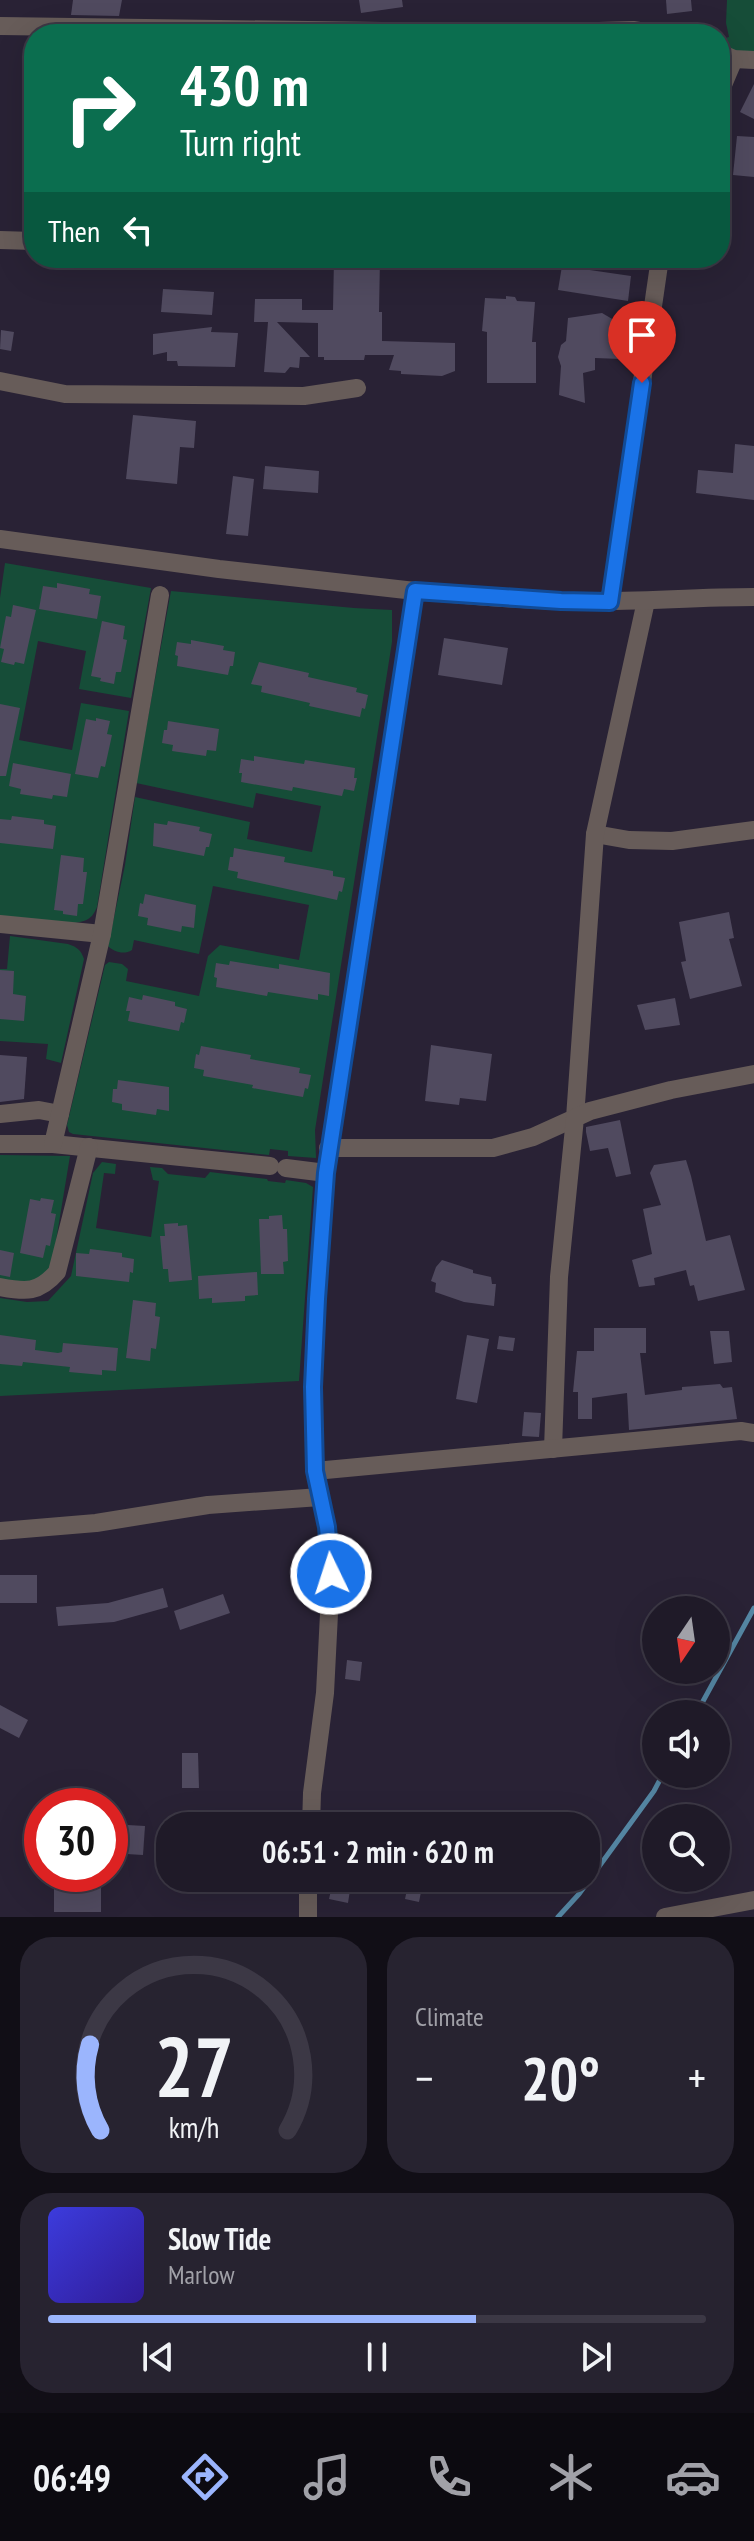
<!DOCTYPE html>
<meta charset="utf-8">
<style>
body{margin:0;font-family:"PT Sans Narrow",sans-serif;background:#272330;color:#f1f3f6;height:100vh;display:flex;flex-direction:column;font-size:30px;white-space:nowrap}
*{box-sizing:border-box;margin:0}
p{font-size:26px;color:#a1a1a8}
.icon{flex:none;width:44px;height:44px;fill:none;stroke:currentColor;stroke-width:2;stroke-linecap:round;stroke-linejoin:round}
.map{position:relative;height:1917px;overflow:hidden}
.sheet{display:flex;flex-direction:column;gap:20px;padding:20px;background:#110e16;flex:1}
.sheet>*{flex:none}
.top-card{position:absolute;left:24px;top:24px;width:706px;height:244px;border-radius:32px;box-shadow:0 8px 32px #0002,0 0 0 2px #3c3845;background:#0b6e4f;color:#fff;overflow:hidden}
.needle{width:52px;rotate:193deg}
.tools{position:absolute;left:642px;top:1596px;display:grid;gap:16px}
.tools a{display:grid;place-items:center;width:88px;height:88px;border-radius:50%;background:#1f1a28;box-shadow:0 8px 32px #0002,0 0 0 2px #3c3845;font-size:40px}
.speed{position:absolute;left:24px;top:1788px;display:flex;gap:16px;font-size:40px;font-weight:700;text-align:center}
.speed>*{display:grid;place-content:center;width:104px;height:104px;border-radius:50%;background:#1f1a28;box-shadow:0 8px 32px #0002,0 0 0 2px #3c3845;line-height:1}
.speed .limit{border:12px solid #d22;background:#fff;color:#111}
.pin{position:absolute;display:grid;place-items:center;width:68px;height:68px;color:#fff;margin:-82px -34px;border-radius:50% 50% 50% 0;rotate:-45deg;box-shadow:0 0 8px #0007}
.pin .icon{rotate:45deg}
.me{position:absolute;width:88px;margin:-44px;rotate:356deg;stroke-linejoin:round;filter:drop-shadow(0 0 6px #0008)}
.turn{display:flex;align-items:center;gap:28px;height:168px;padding:0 24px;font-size:36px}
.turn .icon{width:104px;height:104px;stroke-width:2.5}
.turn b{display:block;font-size:56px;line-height:68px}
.then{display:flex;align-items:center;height:76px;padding:0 24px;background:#0003;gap:16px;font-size:30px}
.big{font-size:60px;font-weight:800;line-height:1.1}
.sheet .card{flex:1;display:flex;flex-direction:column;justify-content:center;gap:12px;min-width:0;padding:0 28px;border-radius:32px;background:#272330}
.sheet .dial{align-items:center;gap:0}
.dial svg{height:208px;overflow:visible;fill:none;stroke:#3c3845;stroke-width:7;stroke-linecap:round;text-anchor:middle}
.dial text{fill:#f1f3f6;stroke:none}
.song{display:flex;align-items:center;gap:24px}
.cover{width:96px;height:96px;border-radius:12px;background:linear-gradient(135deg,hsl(240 70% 55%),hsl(250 70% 35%))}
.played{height:8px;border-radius:4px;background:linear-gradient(90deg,#9bb5fd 65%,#3c3845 65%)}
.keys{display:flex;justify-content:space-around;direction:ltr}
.heat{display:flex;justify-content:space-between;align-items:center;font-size:44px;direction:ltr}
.sheet .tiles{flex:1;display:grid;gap:20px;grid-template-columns:1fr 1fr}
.card:last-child{grid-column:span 2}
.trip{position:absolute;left:156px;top:1812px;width:444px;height:80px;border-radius:32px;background:#1f1a28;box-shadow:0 8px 32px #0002,0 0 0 2px #3c3845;font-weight:800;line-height:80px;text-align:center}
.dock{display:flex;height:128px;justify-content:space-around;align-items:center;background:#0c0a10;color:#a1a1a8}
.dock .icon{width:56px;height:56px}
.dock .active{color:#9bb5fd}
.dock b{font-size:36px;color:#f1f3f6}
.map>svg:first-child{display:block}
.green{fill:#164d38}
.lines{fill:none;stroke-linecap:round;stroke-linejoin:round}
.stream{stroke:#5587a4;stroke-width:5}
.building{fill:#504a5f}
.street{stroke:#675c59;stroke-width:18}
.route-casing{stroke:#114b97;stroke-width:20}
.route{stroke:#1a73e8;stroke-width:14}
</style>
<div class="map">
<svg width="754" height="1917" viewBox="0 0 754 1917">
<rect width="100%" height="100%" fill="#292235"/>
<g class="green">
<path d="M727,0h27v57l-34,-9v-8l9,-3 -3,-14z"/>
<path d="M5,563l146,25 -20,110 -52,-9 7,-38 -48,-10 -19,99 53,10 9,-47 48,8 -32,196c-5,12 -10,14 -22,16l-75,-6v-319z"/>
<path d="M171,591l183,17 38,2v32l-77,488 1,28 -28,-2v-5l-18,-2 -1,6 -196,-21 -4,-2 -2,-7 38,-160 4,-3 13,2 6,5 -2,12 73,15 9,-40 12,-11 79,15 10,-55 -96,-19 -14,68 -65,-14 -2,10c-8,5 -18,2 -24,-4l17,-81 10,-68 115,25 -3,17 65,13 9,-46 -65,-13 -3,15 -117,-25z"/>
<path d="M10,936l58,8c9,3 13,6 16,15l-23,104 -15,-4 2,-15 -48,-3v-72h7z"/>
<path d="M0,1155l70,1 -18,109 -15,18h-37z"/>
<path d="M102,1162l14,2 -1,10 -11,-1 -8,55 55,9 8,-56 -6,-1 -3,-13 12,1 6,6 37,4 5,-6 57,7 1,2 17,2 1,-3 20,3 7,4 -14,194 -299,15v-98l27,4 21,-1 23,-25 22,-103z"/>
</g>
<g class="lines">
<g class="stream">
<path d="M696,1714l58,-106"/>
<path d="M558,1917l21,-23 75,-103 9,-17"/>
</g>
</g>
<g class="building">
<path d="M73,0h49l-3,16 -48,-1z"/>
<path d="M359,0h43l1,7 -42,6z"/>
<path d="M666,0h25l1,11 -25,3z"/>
<path d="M754,84v35l-14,-7z"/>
<path d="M737,136l17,1v40l-21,-2z"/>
<path d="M334,258h46l-1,54h3v29l73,2v28l-13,5 -41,-2v-3l-12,-1 5,-15h-29l-1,5h-40v-3h-6v-34l-41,-1 33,35h-10l-1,11 -9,-1 -5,6 -21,-1 4,-50h-14l1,-23h47v11h31z"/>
<path d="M562,266l69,10 -3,25 -70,-11z"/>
<path d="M163,289l51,3 -2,23 -51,-3z"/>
<path d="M506,296l9,1 2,4 18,1 -3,40h4v41h-49v-51l-5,-1 3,-33 21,1z"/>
<path d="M602,313l17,10v12l3,3 -1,21 -26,-1v12l-12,3 2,30 -26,-8 2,-29 -3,-9 3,-12 5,-4 2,-23z"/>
<path d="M212,327l-1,5 27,1 -3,34 -57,-1 -1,-5h-10v-9l-14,3v-21z"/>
<path d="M1,330l13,2 -3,19 -11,-2z"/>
<path d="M133,415l63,6 -2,27 -14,-1 -3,37 -51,-5z"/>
<path d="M735,444l19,2v54l-58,-7 2,-23 35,3z"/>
<path d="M265,466l54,5 -1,22 -55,-4z"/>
<path d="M233,476l21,3 -6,57 -22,-2z"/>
<path d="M57,583l33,6 -1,5 12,2 -4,23 -58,-10 4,-23 14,2z"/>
<path d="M13,605l23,5 -12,54 -9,-2 -1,3 -13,-3 3,-13 -4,-1 6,-32 5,1z"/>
<path d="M102,621l23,5 -2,13 4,1 -6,32h-5l-2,12 -14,-3 1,-3 -10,-2z"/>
<path d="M444,638l64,10 -6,37 -64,-10z"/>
<path d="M191,640l33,6 -1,4 12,2 -2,14h-3l-2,9 -51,-9 1,-10 -3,-1 2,-13 14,2z"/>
<path d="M259,662l50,11 -1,4 49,11 -1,4 12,3 -3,14 -3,-1 -2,9 -51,-11 1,-3 -49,-11 1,-6 -11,-2z"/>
<path d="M0,704l20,4 -14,68h-6z"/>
<path d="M96,718l14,3 -3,13 5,1 -7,32 -4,-1 -3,12 -23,-4 11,-55 10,2z"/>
<path d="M168,721l51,8 -3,22 -9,-1 -1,6 -34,-5 1,-6 -11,-2 2,-13h3z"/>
<path d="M254,756l50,8 1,-4 50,8 -1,10h3l-3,13 -10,-2 -2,7 -49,-9 -1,4 -51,-9 1,-9h-3l2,-14 13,2z"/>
<path d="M13,763l58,11 -4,23 -14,-2 -1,4 -32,-5 1,-5 -12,-3z"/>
<path d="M12,816l32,4v4l12,2 -3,23 -53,-6v-24l11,1z"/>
<path d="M168,821l32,6 -1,4 13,3 -3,13h-3l-2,9 -51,-10 1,-23 13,2z"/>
<path d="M234,848l51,9 -1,5 49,9v5l12,2 -3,14 -3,-1 -2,9 -100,-22 1,-6 -10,-2 2,-13h3z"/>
<path d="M61,855l23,3 -1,14h4l-4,32h-5l-1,12 -14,-2v-3l-9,-1z"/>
<path d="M145,894l51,11 -2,23 -12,-2 -1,6 -34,-7 1,-7 -10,-2 2,-13 3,1z"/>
<path d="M729,912l5,26 -5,1 13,47 -52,13 -9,-37 5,-1 -7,-39z"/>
<path d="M230,961l49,8v-5l51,9 -1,23 -11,-2v6l-50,-8 -1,4 -51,-9 1,-9 -3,-1 2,-14 13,2z"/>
<path d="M0,970l14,1 -1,23 13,2 -2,25 -24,-2z"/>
<path d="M143,995l32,7v4l12,3 -3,14 -3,-1 -2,9 -51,-10 2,-10h-4l3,-14 13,3z"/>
<path d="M675,998l5,27 -35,5 -8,-25z"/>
<path d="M431,1045l61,9 -6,47 -26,-3 -1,7 -34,-4z"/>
<path d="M201,1046l50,9 -1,4 50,9 -1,5 12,2 -3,14 -3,-1 -2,9 -51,-9 1,-3 -50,-9 1,-6 -10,-2 2,-14 3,1z"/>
<path d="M0,1055l27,2 -3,42 -24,3z"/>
<path d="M118,1080l51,7v24l-12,-2 -1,6 -34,-5v-6l-10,-2 1,-13h4z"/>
<path d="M620,1120l11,54 -15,3 -8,-29 -18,3 -4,-19v-5z"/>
<path d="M686,1160l5,16 15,65 24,-6 15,55 -47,11 -4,-16 -4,1 -4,-16 -32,8 1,7 -16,2 -7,-27 20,-6 -9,-45 18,-4 -11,-32 4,-8z"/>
<path d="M41,1198l13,2 -3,13 5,1 -6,32 -4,-1 -3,13 -23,-5 10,-54 10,2z"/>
<path d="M282,1215l1,14h4l1,32 -5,1 1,12h-23l-2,-55h10v-3z"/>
<path d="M178,1223v3l9,-1 5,55 -23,2 -1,-13h-5l-3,-33h5l-1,-12z"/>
<path d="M90,1249l32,4v4l12,2 -1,14 -3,-1 -1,10 -53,-6v-23l13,1z"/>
<path d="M0,1250l14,3 -4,24 -10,-2z"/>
<path d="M442,1260l31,10v3l18,4 1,7h4l-2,22 -30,-4 -29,-10 1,-9 -5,-2 5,-14z"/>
<path d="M257,1272l1,23 -13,1v5l-33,2v-5l-13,1 -1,-23z"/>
<path d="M133,1300l23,3 -1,13 5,1 -4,32 -5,-1 -1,13 -24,-3z"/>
<path d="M594,1328h52v25h-6l5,42 37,-5v-3l38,-3 3,4 9,-1 5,32 -108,11 -2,-37 -35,5v21h-14v-27h-5l4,-41h17z"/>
<path d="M710,1331h19l3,31 -18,2z"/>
<path d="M0,1335l36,5 -1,10 23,3 4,-1 1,-9 55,5 -2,23 -14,-1v5l-33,-3 1,-5 -47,-5 -1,4 -22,-2z"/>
<path d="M467,1335l22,4 -12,64 -21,-4z"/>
<path d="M499,1336l16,2 -2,13 -16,-2z"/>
<path d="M524,1412l17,1 -2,24 -17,-1z"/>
<rect x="0" y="1575" width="37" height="28"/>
<path d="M163,1588l5,19 -54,15 -56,4 -2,-19 52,-4z"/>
<path d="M223,1594l7,19 -50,17 -6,-19z"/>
<path d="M347,1660l15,2 -2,19 -15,-2z"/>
<path d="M0,1705l28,15 -9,18 -19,-10z"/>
<path d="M182,1753h16l1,35h-17z"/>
<path d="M110,1824l35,2 -2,29 -33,-2z"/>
<path d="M408,1885l14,2 -3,15 -14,-3z"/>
<rect x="54" y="1886" width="47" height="26"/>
<path d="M332,1886l18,4 -2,13 -19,-4z"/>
</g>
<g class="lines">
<g class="street">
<path d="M0,26l530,7 103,-3 24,4"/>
<path d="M720,53l14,6 20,1"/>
<path d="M720,92l14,-33"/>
<path d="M0,240l34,1"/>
<path d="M0,381l65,13 239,2 53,-8"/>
<path d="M0,539l219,30 196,22"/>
<path d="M610,602l50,-344"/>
<path d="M595,834l34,6 43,1 82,-11"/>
<path d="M0,924l102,10"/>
<path d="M0,1114l39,-4 21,4"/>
<path d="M0,1144h53l217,22"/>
<path d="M53,1144l49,-210 58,-339"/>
<path d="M328,1148h165l40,-11 42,-19 20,-284 51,-233"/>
<path d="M286,1168l40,5"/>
<path d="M0,1287c26,5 39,6 57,-15l32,-125"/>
<path d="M553,1449l6,-172 16,-159 15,-7 81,-21 83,-16"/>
<path d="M315,1471l426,-40 13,2"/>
<path d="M0,1531l96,-8 112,-18 112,-8"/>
<path d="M311,1826l1,-33 13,-100 6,-119 -4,-47 -12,-56 -2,-84 4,-88 9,-126 89,-582c49,4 99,9 148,10 64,2 127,-4 191,-4"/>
<path d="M308,1917v-39"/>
<path d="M665,1917l89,-17"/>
</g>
</g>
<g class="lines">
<defs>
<path id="route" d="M331,1574l-4,-47 -12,-56 -2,-84 4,-88 9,-126 89,-582 146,10 49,1 32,-219"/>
</defs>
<use href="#route" class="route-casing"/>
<use href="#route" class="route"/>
</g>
</svg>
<div class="tools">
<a><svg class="needle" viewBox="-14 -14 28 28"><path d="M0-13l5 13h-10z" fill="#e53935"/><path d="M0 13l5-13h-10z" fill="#a1a1a8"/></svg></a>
<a><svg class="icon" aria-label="sound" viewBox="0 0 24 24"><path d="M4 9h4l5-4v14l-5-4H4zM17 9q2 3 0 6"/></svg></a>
<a><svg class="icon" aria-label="search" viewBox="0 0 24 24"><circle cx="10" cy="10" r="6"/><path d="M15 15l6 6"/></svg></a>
</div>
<div class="speed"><div class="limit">30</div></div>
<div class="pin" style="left:642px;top:383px;background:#d93025"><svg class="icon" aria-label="arrive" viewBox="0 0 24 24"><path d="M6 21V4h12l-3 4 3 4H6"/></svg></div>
<svg class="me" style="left:331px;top:1574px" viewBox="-20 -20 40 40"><circle r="17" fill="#1a73e8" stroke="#fff" stroke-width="3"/><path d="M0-11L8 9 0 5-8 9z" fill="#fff"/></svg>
<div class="trip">06:51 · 2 min · 620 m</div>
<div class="top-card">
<div class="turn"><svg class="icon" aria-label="right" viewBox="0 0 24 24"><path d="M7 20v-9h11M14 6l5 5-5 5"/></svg><div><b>430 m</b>Turn right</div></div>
<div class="then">Then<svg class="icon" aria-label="left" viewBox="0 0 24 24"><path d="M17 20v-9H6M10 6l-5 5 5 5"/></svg></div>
</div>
</div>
<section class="sheet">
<div class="tiles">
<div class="card dial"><svg viewBox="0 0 100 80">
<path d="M14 69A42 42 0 1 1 86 69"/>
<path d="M14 69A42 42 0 0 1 10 36" stroke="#9bb5fd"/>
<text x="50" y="56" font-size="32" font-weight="700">27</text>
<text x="50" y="72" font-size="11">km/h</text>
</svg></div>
<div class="card"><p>Climate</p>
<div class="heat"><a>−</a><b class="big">20°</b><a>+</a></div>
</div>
<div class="card">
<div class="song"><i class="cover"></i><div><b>Slow Tide</b><p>Marlow</p></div></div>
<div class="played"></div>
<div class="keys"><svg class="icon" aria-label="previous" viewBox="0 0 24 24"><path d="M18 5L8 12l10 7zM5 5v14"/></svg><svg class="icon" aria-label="pause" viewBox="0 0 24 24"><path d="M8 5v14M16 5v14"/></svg><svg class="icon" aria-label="next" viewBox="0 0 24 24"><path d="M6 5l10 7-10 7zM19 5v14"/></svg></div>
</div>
</div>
</section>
<nav class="dock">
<b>06:49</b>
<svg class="icon active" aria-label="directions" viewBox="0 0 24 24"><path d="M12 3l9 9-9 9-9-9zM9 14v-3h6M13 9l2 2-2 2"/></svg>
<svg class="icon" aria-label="music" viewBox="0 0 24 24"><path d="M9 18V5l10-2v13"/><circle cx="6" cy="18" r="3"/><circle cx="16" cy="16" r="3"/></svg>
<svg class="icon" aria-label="phone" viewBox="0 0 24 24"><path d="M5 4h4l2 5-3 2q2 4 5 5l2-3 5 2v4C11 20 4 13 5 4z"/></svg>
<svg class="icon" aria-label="climate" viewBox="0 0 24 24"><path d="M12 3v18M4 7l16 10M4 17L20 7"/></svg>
<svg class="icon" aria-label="car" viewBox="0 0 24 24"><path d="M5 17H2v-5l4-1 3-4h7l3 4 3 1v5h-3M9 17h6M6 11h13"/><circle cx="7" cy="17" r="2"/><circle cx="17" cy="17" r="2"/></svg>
</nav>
